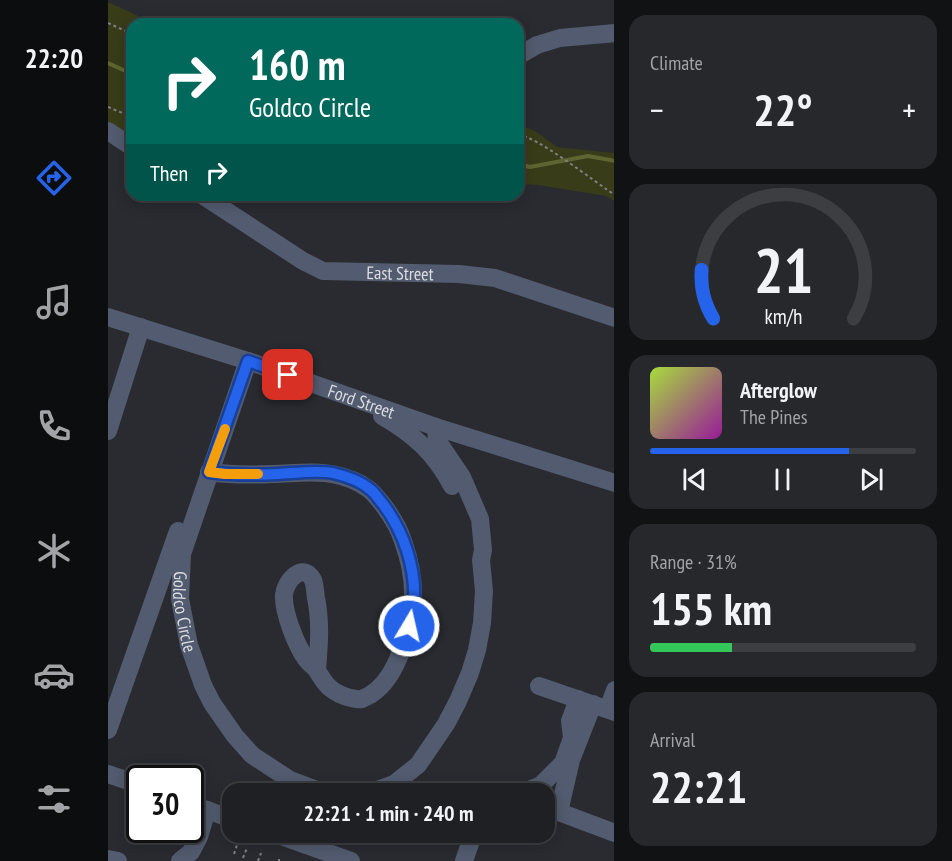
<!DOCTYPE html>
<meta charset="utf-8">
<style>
body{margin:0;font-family:"PT Sans Narrow",sans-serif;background:#27282c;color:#f1f3f6;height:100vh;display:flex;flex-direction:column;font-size:22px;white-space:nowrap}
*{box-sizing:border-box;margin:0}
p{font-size:20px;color:#a1a3a6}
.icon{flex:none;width:33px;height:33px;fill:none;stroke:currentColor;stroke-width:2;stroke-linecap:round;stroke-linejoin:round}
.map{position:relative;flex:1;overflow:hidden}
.details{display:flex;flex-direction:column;gap:15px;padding:15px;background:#111214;width:338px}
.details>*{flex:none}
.top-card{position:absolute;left:18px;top:18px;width:398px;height:183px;border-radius:18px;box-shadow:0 3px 15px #0003,0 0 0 2px #3c3e41;background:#00695c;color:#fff;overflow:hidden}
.speed{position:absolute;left:18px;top:765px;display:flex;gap:12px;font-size:30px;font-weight:700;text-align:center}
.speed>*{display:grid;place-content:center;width:78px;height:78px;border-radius:50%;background:#1f2024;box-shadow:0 3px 15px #0003,0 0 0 2px #3c3e41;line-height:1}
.speed .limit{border:3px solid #111;border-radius:9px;background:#fff;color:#111}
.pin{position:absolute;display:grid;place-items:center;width:51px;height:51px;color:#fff;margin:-26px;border-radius:12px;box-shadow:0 3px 9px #0006}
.me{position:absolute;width:66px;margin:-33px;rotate:9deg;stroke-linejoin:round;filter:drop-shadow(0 0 4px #0008)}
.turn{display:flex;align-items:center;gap:21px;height:126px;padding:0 24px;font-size:27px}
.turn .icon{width:78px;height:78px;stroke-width:2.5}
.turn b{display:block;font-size:42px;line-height:51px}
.then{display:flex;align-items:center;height:57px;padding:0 24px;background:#0003;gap:12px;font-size:22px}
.big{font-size:45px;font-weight:600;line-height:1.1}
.details .card{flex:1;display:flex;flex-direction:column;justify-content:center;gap:9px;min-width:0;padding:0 21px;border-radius:18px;background:#27282c}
.details .dial{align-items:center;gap:0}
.dial svg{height:156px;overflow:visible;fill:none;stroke:#3c3e41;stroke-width:7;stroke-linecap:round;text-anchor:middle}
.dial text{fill:#f1f3f6;stroke:none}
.song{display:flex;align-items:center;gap:18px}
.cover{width:72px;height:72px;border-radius:9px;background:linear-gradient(135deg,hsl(80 70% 55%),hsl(300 70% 35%))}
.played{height:6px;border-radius:3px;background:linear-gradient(90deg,#2563eb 75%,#3c3e41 75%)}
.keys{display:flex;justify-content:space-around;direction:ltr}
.heat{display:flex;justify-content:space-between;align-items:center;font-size:33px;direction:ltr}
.charge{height:9px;border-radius:4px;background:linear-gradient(90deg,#34c759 31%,#3c3e41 0)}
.trip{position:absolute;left:114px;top:783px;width:333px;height:60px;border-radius:18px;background:#1f2024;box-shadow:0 3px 15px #0003,0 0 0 2px #3c3e41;font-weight:600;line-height:60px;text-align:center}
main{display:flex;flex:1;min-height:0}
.dock{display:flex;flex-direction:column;width:108px;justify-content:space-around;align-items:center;background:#0c0d0e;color:#a1a3a6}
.dock .icon{width:42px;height:42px}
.dock .active{color:#2563eb}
.dock b{font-size:27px;color:#f1f3f6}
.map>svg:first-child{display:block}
.green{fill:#383c18}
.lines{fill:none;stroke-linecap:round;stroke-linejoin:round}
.stream{stroke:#5e6530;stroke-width:4}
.path{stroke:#7f8185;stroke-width:2;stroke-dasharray:3 3;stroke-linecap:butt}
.minor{stroke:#525b6f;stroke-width:18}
.route-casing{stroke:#184099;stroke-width:15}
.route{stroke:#2563eb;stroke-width:10}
.slow{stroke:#f59e0b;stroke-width:10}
.labels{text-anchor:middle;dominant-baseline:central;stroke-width:6;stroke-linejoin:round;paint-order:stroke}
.street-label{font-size:18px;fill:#dbdde0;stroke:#1f2126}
</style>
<main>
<nav class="dock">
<b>22:20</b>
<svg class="icon active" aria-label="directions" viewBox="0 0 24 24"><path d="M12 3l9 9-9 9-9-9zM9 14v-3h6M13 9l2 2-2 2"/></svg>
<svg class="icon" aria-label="music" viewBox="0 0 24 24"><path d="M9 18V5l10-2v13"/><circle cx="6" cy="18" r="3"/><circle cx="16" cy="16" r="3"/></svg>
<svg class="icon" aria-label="phone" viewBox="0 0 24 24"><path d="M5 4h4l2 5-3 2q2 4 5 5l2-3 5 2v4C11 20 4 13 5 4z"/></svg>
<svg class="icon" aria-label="climate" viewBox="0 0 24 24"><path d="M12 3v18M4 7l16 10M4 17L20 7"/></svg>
<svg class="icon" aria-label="car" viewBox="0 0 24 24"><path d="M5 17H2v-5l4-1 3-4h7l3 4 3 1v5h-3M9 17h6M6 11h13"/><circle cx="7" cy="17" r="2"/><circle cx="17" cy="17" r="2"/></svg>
<svg class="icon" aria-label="filters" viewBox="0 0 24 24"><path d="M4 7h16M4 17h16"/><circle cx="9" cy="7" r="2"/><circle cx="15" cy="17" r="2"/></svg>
</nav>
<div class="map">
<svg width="507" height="861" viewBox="0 0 507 861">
<rect width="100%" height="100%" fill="#292b30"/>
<g class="green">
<path d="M0,2l48,22h-24v115l-24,-16z"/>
<path d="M410,124l17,7 22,16 57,6v48l-8,-5 -68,-11 -20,-1z"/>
</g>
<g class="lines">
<g class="stream">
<path d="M0,63l24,11"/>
<path d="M410,164l12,3 58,-11 27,5"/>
</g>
<g class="path">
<path d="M0,23l24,11"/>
<path d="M0,107l24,10"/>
<path d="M410,135c16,-1 78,48 97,60"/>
<path d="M126,854l3,-9"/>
<path d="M135,858l4,-10"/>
<path d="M150,861l3,-8"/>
<path d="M171,861v-2"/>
</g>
<g class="minor">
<path d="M410,56l19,-11 23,-7 55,-5"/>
<path d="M0,131l24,16"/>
<path id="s1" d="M94,195l101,66 20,10 136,3 36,4 120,40"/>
<path id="s2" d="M0,317l140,44 188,66 179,56"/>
<path id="s3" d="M140,361l-66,193 -2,45 9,46 14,40 9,18 23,33 17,19 38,25 29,11 24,3"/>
<path d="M274,416c31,18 53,37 70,70"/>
<path d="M0,431l33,-104"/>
<path d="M101,472c21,3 43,3 64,2 32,-1 58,-6 88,10 4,3 8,5 11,8 4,4 8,9 12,14 8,11 15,22 19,35 10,28 14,56 6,85 -7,25 -16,55 -39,69 -2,1 -6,3 -8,4 -6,1 -12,-1 -18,-3 -5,-2 -11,-5 -15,-9 -6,-5 -9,-13 -14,-19 -3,-3 -7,-6 -9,-9 -10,-14 -23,-47 -22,-64 1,-14 19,-34 29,-15 2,5 2,12 3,18 5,24 3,47 1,72"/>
<path d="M431,686l76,26"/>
<path d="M485,704l-22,56 -12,52 56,21"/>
<path d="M500,709l7,-19"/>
<path d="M0,730l70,-199"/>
<path d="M0,774l32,11"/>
<path d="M249,794l12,-1 25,-9 24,-19 28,-41 12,-23 12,-28 7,-23 5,-27 2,-32 -3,-31 2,-10 -3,-31 -18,-42 -25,-37 -1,-13"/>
<path d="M411,794l22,-9 22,-22 9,-25 -2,-17 8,-22"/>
<path d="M82,804l42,15"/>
<path d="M162,832l81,29"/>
<path d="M0,859l10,2"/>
<path d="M72,861l11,-9 8,-15 8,-27"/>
<path d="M356,861l10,-29"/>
</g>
</g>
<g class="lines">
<defs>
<path id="route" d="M180,375l-40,-14 -39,111c23,3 47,3 69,2 18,-1 38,-4 55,-1 13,3 29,9 38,17 5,4 8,10 12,14 21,28 33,64 31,99 -1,8 -3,16 -5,23"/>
</defs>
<use href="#route" class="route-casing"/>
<use href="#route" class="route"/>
<path class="slow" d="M117,429l-16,43 16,2h33"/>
</g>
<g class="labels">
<g class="street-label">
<text stroke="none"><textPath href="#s1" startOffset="220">East Street</textPath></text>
<text stroke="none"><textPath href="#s2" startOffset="267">Ford Street</textPath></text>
<text stroke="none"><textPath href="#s3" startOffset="262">Goldco Circle</textPath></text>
</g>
</g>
</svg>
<div class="speed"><div class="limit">30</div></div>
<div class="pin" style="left:180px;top:375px;background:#d93025"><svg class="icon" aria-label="arrive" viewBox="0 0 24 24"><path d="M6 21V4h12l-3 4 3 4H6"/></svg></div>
<svg class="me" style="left:301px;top:626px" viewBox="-20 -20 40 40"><circle r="17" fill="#2563eb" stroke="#fff" stroke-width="3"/><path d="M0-11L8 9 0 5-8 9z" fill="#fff"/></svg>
<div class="trip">22:21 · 1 min · 240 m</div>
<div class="top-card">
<div class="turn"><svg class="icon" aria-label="right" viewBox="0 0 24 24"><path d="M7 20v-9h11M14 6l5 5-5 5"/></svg><div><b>160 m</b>Goldco Circle</div></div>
<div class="then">Then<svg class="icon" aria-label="right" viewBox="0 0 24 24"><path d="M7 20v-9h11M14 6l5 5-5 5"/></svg></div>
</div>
</div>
<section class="details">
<div class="card"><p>Climate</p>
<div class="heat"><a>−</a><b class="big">22°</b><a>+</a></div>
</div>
<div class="card dial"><svg viewBox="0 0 100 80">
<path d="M14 69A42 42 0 1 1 86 69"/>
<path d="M14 69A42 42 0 0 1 8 44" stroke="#2563eb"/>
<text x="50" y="56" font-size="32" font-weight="700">21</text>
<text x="50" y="72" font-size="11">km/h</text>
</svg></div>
<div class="card">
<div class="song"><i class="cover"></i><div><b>Afterglow</b><p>The Pines</p></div></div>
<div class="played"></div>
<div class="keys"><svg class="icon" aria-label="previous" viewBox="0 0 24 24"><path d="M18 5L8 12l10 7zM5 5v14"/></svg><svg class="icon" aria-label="pause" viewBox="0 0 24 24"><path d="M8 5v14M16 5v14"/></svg><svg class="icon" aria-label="next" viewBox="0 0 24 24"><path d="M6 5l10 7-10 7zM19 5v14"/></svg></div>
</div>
<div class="card"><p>Range · 31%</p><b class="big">155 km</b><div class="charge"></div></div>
<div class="card"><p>Arrival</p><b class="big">22:21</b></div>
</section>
</main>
